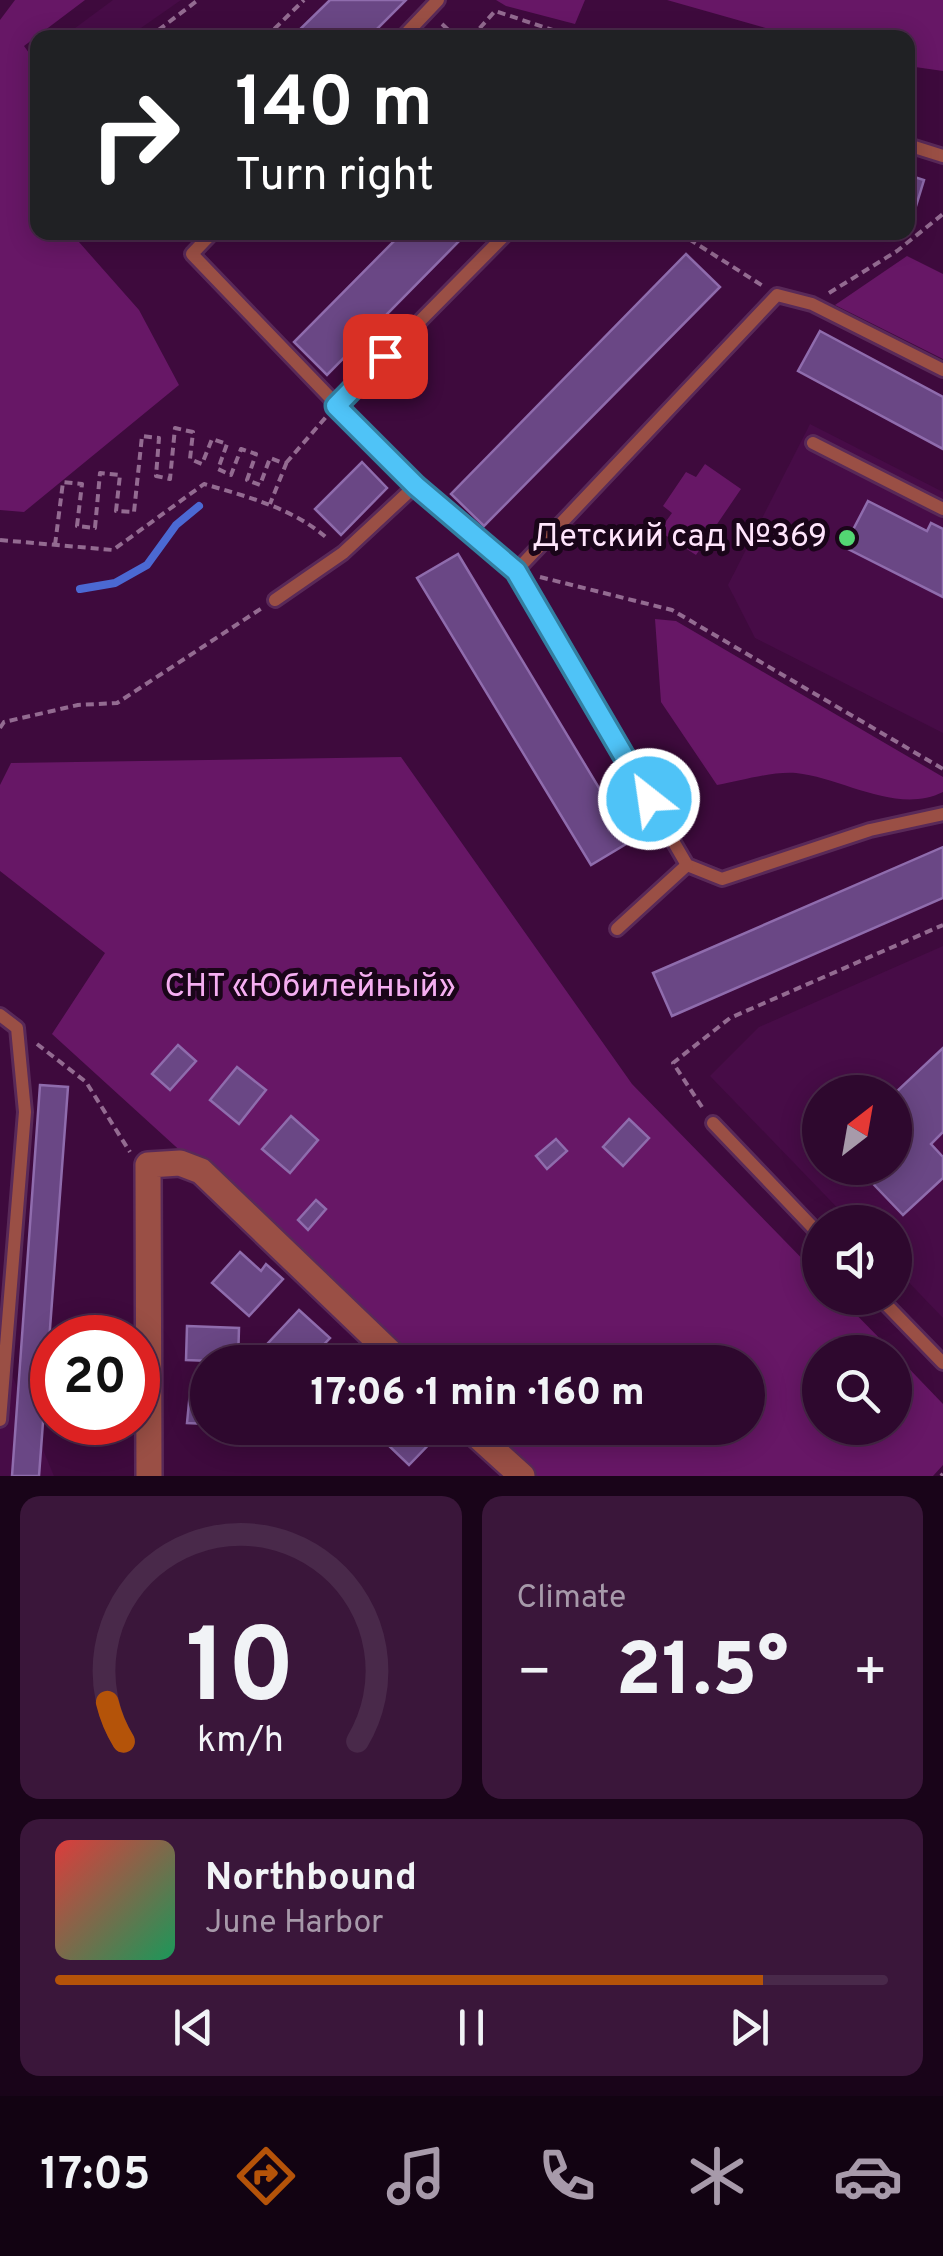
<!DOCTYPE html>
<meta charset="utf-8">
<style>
body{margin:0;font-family:Overpass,sans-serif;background:#3a163a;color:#f1f3f6;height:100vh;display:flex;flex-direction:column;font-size:38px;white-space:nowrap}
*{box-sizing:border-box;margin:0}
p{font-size:32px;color:#a79aaa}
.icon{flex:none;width:55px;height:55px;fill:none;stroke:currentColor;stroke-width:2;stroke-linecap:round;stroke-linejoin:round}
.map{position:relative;height:1476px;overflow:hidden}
.sheet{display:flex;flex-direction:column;gap:20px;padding:20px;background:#190419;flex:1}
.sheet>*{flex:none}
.banner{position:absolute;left:30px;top:30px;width:885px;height:210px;border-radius:20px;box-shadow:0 5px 25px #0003,0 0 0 2px #49294a;background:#202124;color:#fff;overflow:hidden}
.needle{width:65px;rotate:31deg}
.buttons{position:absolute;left:802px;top:1075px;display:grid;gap:20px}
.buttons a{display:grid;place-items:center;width:110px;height:110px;border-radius:50%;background:#2e082e;box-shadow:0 5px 25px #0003,0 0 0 2px #49294a;font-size:50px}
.speed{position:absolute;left:30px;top:1315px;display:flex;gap:20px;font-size:50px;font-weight:700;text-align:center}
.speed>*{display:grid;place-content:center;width:130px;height:130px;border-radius:50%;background:#2e082e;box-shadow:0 5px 25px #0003,0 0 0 2px #49294a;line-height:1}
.speed .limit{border:15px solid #d22;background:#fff;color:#111}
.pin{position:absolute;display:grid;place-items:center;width:85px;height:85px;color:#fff;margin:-42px;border-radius:20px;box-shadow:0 5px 15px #0006}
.me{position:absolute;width:110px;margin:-55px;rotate:330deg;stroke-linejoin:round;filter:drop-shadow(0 0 8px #0008)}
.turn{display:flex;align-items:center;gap:35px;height:210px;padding:0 40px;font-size:45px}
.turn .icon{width:130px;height:130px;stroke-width:2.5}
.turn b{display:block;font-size:70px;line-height:85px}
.big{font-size:75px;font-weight:800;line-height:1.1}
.sheet .card{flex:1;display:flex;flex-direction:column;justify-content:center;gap:15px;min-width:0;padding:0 35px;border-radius:20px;background:#3a163a}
.sheet .dial{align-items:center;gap:0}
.dial svg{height:260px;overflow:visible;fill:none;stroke:#49294a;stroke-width:7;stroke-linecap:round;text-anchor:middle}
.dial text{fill:#f1f3f6;stroke:none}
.song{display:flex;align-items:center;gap:30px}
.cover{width:120px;height:120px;border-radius:15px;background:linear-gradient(135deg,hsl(0 70% 55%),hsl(150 70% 35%))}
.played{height:10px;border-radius:5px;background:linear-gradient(90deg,#b45309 85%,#49294a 85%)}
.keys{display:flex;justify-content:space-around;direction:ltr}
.heat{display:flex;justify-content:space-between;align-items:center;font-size:55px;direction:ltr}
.sheet .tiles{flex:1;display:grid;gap:20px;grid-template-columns:1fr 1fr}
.card:last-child{grid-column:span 2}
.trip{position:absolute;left:190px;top:1345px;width:575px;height:100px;border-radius:50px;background:#2e082e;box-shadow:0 5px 25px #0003,0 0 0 2px #49294a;font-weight:800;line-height:100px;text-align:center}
.tabs{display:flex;height:160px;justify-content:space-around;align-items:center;background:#120312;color:#a79aaa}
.tabs .icon{width:70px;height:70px}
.tabs .active{color:#b45309}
.tabs b{font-size:45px;color:#f1f3f6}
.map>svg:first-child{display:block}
.built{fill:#470c47;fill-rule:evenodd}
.green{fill:#671766}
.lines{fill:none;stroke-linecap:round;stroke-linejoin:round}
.stream{stroke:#4b69d3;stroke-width:8}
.building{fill:#6a4785;stroke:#8f6cad;stroke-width:2.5}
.service-casing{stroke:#592958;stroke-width:18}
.minor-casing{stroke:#592958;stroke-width:30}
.path{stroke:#936b91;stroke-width:4;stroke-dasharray:8 5;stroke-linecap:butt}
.service{stroke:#9a4f45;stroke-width:12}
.minor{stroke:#9a4f45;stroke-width:25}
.route-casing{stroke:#337fa1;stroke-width:25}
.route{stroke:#4fc3f7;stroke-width:18}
.poi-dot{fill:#53d673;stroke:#1a0519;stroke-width:4}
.labels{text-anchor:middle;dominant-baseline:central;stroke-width:10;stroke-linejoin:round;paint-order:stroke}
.poi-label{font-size:32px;fill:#ffe5fc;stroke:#1a0519;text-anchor:end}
.park-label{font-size:32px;fill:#f5aef1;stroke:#1a0519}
</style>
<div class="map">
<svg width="943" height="1476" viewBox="0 0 943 1476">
<rect width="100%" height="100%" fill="#3e0a3d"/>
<g class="built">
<path d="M113,0h68l-53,37h-65z"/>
<path d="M810,424l133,68v241l-188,-95 -27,-53z"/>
<path d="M943,946v372l-48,-50v-46h-44l-141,-146 49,-49zM820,1092h75v76h-75z"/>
<path d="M0,1346l54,130h-54z"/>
</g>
<g class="green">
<path d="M15,0h70l-61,46 13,18 1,168 33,1 68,77 40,75 -155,127 -24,-2v-490z"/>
<path d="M496,0h89l-10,24 -69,-18z"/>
<path d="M667,0h276v71l-35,-5v-28l-111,-1z"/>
<path d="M907,256l36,18v85l-108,-54z"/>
<path d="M705,464l36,25 -45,66 -37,-24 13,-18 -9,-7 23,-34 10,5z"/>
<path d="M655,619l21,2 267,156v15c-46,23 -100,-14 -147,-19 -24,-2 -55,8 -79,12l-56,-83z"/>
<path d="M401,757l231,327 188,193v21h20l53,54h-73v76h75v-74l48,50v61l-10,11h-396l-54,-48h265v-66h-336l-360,-328 53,-81 -105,-82v-86l11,-22z"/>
</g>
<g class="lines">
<path class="stream" d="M80,589l35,-6 32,-18 29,-40 23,-19"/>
</g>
<g class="building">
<path d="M330,0h76l-38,38h-77z"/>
<path d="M908,175l16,5 -15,49 -1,-1z"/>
<path d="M403,232h65l-141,143 -33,-33z"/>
<path d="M686,254l34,33 -236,239 -33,-32z"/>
<path d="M820,331l123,66v52l-145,-78z"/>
<path d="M362,462l25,26 -46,47 -26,-26z"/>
<path d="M868,501l59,30 4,-8 12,6v68l-99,-50z"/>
<path d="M458,554l173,287 -40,24 -174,-287z"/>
<path d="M943,847v51l-271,118 -19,-43z"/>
<path d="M178,1045l18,16 -26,29 -18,-16z"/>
<path d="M943,1048v84l-12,12 12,13v21l-40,37 -45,-47h37v-51l4,-4 -4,-4v-16z"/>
<path d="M237,1067l29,23 -27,34 -29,-24z"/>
<path d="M40,1085l28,2 -29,389h-27z"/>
<path d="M291,1116l27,24 -28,33 -28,-24z"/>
<path d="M629,1119l20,19 -26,28 -20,-19z"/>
<path d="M556,1139l11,12 -20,18 -11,-13z"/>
<path d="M316,1200l10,9 -18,21 -10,-10z"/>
<path d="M240,1252l21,19 5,-7 17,15 -34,37 -37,-33z"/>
<path d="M299,1310l31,28 -23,24h-42l-8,-7z"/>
<path d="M187,1326l52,2 -1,34 -52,-2z"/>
<path d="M190,1392l18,1v31l-21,-1z"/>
<path d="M402,1428h26l9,8 -28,29 -22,-21z"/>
</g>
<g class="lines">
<defs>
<g id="service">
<path d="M402,38l36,-38"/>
<path d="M908,145l35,11"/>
<path d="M213,232l-21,22 223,232 101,85 171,294 35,14 148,-49 73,-16"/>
<path d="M336,406l172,-174"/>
<path d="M813,443l130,66"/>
<path d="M516,571l261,-276 35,9 131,66"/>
<path d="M275,600l68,-47 72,-67"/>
<path d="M617,929l70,-64"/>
<path d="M0,1015l17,13 8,84 -25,308"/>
<path d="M713,1123l107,112"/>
<path d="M880,1298l63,65"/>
</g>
<g id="minor">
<path d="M469,1428l53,48"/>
<path d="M149,1476l-1,-311 32,-2 21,8 199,191"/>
</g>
</defs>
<use href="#service" class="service-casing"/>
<use href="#minor" class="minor-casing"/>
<g class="path">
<path d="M442,24l15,14"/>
<path d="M148,38l50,-38"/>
<path d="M265,38l39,-38"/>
<path d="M471,38l24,-27 82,27"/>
<path d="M678,232l85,54"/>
<path d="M829,293l68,-42 46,-37"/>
<path d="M286,463l40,-46"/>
<path d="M0,540l113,10 91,-66c44,13 89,24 124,55"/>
<path d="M55,545l8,-63 19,2 -5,42 18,2 5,-55 20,2 -4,36 18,1 8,-76 17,2 -3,38 14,3 5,-51 18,4 -3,27 12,5 10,-25 15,5 -9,25 13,6 10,-26 15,5 -9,26 13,5 10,-27 16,6 -16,40"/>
<path d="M540,577l132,33 271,159"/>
<path d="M0,728l4,-6 74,-17 39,-2 145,-95"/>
<path d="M37,1044l49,38 44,70"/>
<path d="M702,1107l-29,-44 57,-45 213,-93"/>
<path d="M941,1476l2,-2"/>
</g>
<use href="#service" class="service"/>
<use href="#minor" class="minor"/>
</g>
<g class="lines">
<defs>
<path id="route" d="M385,356l-49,50 80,80 100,85 133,228"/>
</defs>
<use href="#route" class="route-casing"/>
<use href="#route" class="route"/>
</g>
<circle class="poi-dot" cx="847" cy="538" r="10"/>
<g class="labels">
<g class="poi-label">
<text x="827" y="538">Детский сад №369</text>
</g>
<g class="park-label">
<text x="310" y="988">СНТ «Юбилейный»</text>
</g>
</g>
</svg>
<div class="buttons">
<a><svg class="needle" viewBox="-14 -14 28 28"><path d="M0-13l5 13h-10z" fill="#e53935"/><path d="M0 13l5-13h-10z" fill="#a79aaa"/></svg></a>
<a><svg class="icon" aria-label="sound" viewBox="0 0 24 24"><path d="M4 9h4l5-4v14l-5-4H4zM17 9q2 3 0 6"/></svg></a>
<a><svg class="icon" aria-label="search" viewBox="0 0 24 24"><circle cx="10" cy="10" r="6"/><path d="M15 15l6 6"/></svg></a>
</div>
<div class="speed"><div class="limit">20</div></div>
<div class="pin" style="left:385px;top:356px;background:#d93025"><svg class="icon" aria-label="arrive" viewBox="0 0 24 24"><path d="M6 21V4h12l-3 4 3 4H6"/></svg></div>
<svg class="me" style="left:649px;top:799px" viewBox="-20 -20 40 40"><circle r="17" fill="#4fc3f7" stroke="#fff" stroke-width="3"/><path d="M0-11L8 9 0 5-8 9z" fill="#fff"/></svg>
<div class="trip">17:06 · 1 min · 160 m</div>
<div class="banner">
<div class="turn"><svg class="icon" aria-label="right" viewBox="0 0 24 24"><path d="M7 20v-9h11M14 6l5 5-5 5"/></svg><div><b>140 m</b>Turn right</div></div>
</div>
</div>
<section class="sheet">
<div class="tiles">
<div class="card dial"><svg viewBox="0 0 100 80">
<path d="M14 69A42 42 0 1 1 86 69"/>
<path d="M14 69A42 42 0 0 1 9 57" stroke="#b45309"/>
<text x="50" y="56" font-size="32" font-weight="700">10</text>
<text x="50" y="72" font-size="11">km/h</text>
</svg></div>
<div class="card"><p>Climate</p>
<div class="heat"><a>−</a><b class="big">21.5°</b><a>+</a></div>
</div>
<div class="card">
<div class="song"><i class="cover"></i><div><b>Northbound</b><p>June Harbor</p></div></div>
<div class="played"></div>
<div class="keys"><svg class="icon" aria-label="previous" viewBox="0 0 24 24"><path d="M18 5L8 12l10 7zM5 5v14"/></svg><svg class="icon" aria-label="pause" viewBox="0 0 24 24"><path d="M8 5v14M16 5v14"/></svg><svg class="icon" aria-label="next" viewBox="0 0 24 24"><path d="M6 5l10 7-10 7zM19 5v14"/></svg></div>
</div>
</div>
</section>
<nav class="tabs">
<b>17:05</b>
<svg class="icon active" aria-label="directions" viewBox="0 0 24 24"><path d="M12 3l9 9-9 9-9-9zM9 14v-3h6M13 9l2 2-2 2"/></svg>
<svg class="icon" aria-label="music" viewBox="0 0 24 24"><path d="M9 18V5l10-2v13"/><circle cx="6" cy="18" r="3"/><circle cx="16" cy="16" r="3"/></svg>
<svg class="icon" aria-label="phone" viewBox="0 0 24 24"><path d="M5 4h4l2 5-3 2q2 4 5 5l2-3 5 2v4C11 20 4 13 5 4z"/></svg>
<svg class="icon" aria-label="climate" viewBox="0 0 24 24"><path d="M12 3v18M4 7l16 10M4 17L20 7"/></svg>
<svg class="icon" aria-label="car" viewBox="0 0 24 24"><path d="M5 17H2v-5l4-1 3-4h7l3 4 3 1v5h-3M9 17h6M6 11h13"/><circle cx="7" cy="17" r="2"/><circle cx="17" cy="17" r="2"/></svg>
</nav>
